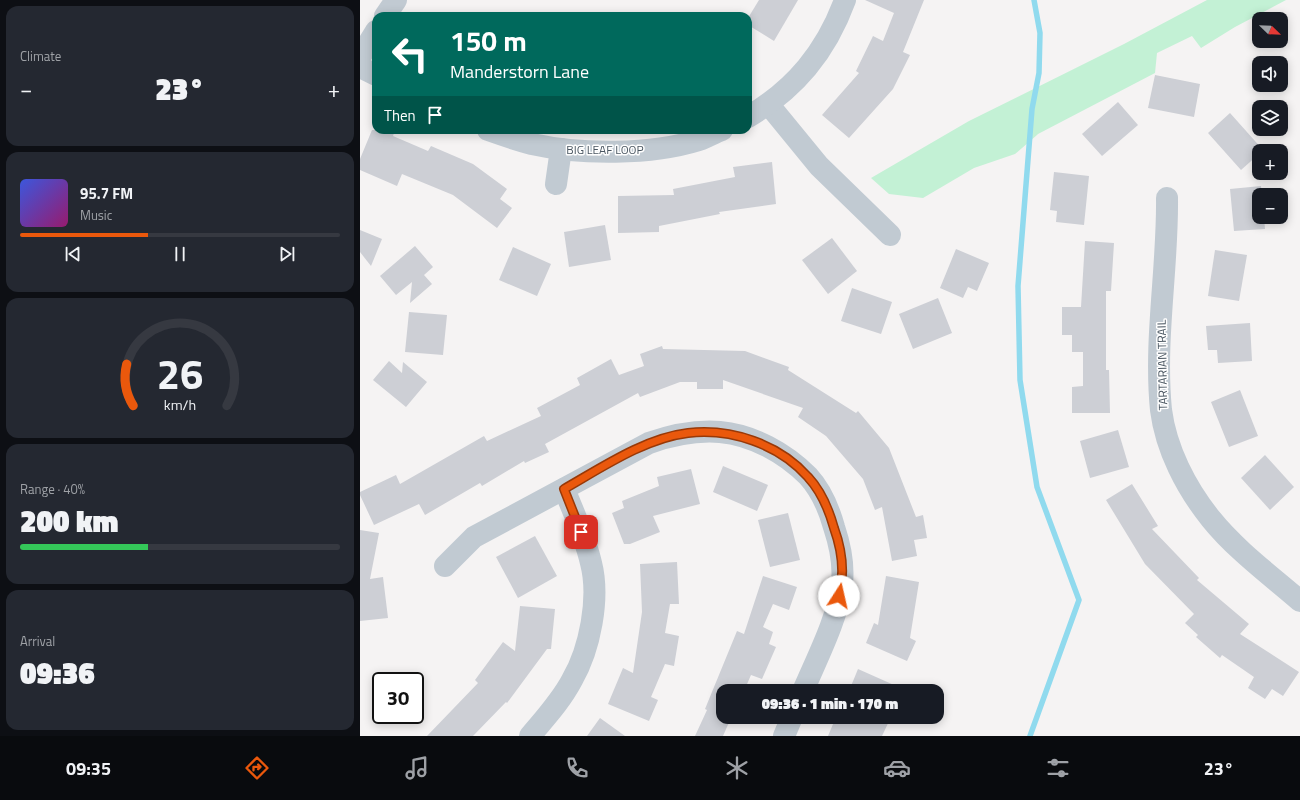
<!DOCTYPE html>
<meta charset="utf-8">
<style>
body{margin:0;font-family:"Titillium Web",sans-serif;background:#242831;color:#f1f3f6;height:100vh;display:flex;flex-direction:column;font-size:15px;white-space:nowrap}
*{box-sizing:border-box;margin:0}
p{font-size:13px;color:#9ea1a6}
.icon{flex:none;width:22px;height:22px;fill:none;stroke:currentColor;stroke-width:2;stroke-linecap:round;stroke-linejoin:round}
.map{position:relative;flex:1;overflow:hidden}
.sheet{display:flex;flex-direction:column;gap:6px;padding:6px;background:#0d0f14;width:360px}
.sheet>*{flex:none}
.banner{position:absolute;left:12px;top:12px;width:380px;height:122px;border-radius:12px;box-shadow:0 2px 10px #0003;background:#00695c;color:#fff;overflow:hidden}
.needle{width:26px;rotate:113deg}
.buttons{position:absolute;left:892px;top:12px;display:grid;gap:8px}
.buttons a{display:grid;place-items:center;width:36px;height:36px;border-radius:8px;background:#171b24;box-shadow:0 2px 10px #0003;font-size:20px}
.speed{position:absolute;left:12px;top:672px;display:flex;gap:8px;font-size:20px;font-weight:700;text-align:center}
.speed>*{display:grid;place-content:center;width:52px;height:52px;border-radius:50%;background:#171b24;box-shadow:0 2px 10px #0003;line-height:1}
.speed .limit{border:2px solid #111;border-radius:6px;background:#fff;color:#111}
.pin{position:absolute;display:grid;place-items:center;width:34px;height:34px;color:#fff;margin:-17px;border-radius:8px;box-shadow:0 2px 6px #0006}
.me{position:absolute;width:44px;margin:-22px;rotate:10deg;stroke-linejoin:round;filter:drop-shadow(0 0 3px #0008)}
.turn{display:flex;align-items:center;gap:14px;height:84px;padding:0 12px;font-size:18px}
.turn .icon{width:52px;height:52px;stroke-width:2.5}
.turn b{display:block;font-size:28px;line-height:34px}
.then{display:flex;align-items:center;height:38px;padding:0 12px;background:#0003;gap:8px;font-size:15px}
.big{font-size:30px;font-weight:800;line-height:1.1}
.sheet .card{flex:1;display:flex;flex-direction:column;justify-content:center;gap:6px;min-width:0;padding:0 14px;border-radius:12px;background:#242831}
.sheet .dial{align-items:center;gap:0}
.dial svg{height:104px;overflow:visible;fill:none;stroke:#363941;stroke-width:7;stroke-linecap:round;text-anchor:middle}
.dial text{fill:#f1f3f6;stroke:none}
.song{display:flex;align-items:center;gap:12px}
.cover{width:48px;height:48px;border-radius:6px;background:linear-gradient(135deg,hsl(230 70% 55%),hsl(320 70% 35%))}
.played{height:4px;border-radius:2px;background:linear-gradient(90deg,#ea580c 40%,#363941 40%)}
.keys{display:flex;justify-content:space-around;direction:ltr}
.heat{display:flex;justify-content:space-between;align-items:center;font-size:22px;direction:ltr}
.charge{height:6px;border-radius:3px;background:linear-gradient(90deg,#34c759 40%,#363941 0)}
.trip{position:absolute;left:356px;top:684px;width:228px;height:40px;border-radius:12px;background:#171b24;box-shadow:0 2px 10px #0003;font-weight:800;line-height:40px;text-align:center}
.tab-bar{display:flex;height:64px;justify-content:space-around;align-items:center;background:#090b0e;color:#9ea1a6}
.tab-bar .icon{width:28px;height:28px}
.tab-bar .active{color:#ea580c}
.tab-bar b{font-size:18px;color:#f1f3f6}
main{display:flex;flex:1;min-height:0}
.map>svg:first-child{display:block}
.green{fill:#c3f1d5}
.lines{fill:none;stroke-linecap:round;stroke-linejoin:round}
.stream{stroke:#90daee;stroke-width:5.5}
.building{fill:#cdcfd5}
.minor{stroke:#c1cad2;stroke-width:22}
.route-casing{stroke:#983908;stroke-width:10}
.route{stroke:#ea580c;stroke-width:7}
.labels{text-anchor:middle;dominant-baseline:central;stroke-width:3;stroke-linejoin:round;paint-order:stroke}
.street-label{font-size:12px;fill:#4a5661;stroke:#fff}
</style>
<main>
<section class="sheet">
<div class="card"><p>Climate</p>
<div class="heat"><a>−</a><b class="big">23°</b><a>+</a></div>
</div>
<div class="card">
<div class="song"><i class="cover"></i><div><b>95.7 FM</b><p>Music</p></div></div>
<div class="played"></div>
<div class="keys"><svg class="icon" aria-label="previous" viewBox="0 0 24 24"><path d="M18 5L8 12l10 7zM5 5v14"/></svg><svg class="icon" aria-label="pause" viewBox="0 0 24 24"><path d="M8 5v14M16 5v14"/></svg><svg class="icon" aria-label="next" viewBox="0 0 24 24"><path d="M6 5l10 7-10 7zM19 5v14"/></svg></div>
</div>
<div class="card dial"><svg viewBox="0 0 100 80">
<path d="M14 69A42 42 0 1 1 86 69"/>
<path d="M14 69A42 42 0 0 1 9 37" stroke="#ea580c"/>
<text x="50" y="56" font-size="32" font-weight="700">26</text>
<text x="50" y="72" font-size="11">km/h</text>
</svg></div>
<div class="card"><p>Range · 40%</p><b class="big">200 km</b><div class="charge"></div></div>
<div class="card"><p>Arrival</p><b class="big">09:36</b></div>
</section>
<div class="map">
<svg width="940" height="736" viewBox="0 0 940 736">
<rect width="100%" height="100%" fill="#f5f3f3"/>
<path class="green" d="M847,0h79l-51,27 -34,21 -9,-12 -35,17 -2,20 -117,61 -1,1 -22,19 -41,14 -51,30 -34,-4 -18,-16 98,-57 155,-77z"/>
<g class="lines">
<path class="stream" d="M670,736l49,-136 -42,-113 -17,-107 -2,-94 14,-177 7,-36 1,-40 -6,-33"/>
</g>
<g class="building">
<path d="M399,0h39l-24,41 -26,-16v-7z"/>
<path d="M505,0h59l-21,52 7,3 -17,34 -44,49 -27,-23 37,-42 -3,-2 17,-35 10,5 11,-28z"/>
<path d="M795,75l45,9 -6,33 -46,-9z"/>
<path d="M758,102l20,23 -36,31 -20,-22z"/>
<path d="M870,113l33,37 -4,1v3l-18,16 -33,-37z"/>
<path d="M12,130h23l-2,6 35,15 3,-5 42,18 34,25 -7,10 12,9 -15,20 -44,-33 -51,-21 -5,12 -37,-16v-11z"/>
<path d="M412,162l4,42 -57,8 1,2 -61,12v6l-41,1v-37l56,-1 -1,-6 62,-12 -2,-10z"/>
<path d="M694,172l35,4 -5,49 -28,-3 1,-11 -7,-1z"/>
<path d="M901,186l1,9h-3v22h5l1,12 -31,2 -4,-42z"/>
<path d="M245,225l6,35 -42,7 -5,-35z"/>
<path d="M0,230l22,9 -11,27 -11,-14z"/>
<path d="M472,238l25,33 -29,23 -26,-34z"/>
<path d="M725,241l29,2 -3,48h-5v79h3l1,43h-38v-26l11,-1v-34h-11v-17h-10v-28h19z"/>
<path d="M55,246l18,21 -9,8 8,9 -22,19 2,-21 -16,13 -16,-19z"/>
<path d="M153,247l38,17 -14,32 -38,-16z"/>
<path d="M596,249l33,14 -12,28 -9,-4 -5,11 -23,-10z"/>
<path d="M855,250l32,5 -8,46 -31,-5z"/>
<path d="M492,288l40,14 -11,32 -40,-13z"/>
<path d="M578,298l14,35 -39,16 -14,-35z"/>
<path d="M49,312l38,3 -4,40 -38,-3z"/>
<path d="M890,323l2,38 -34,2 -1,-13h-9l-2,-24z"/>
<path d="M302,346l1,3 82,2 44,16 -1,3 68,43 2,-2 31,37 27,69 7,-2 4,23 -13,2 3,16 -25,5 -10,-54 -7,3 -12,-31 -37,-43 -28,-19 5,-9 -80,-28v9h-26v-7h-17l-40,15 -2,-4 -93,51 4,8 -24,11 -1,-2 -42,25 -2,-3 -55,32 -6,-11 -45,21 -14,-30v-3l36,-17 4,9 84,-48 3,5 54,-25 -4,-8 43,-23 -3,-7 34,-19 8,16 25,-9 -4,-12z"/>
<path d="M29,361l13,12 1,-11 24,20 -21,25 -33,-27z"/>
<path d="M880,390l18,46 -29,11 -18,-45z"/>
<path d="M758,430l11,37 -39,11 -10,-37z"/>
<path d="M905,455l29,32 -24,23 -29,-32z"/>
<path d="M363,466l45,19 -11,26 -44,-19z"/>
<path d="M331,469l9,35 -47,12 7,16 -30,12h-6l-12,-31 12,-5 -2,-7 37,-15 -2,-9z"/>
<path d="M772,484l26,42 -6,3 47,49 -2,2 52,44 -9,10 59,38 -16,24 -11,-7 -7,10 -17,-11 6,-11 -32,-22 -2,3 -24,-21 2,-2 -13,-12 9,-9 -49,-50 -39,-64z"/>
<path d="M428,513l12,47 -30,7 -12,-47z"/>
<path d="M0,530l19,3 -9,46 13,-2 5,41 -28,3z"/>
<path d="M175,536l22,40 -39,22 -22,-41z"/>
<path d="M317,562l2,42h-9l-5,29 14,3 -5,30 -9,-2 -14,33 7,3 -9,21 -41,-17 15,-36 10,5 9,-61 -2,-48z"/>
<path d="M403,576l34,11 -8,23 -16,-6 -10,23 10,5 -4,12 7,3 -14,32 -11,-4 -7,16h-21v26h10l-1,3h-2l-7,16h-28l12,-26 -2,-1 32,-78 7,3z"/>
<path d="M526,576l33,6 -9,56 6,3 -9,20 -41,-18 8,-20 4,2z"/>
<path d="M160,606l35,3 -4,40h-4l-40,54 -1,-1 -33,34h-46l51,-53 -3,-3 28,-38 12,9z"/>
<path d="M498,669l36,16 -3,6h-42z"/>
<path d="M476,717h55l-9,19h-54z"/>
<path d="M240,718l25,18h-38z"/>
</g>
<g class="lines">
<g class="minor">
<path d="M25,16l11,-16"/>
<path d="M0,57l16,-26"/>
<path d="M0,67l16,8"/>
<path d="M409,105l50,61 71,69"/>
<path d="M388,117c47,-28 78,-65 97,-117"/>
<path d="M128,130c14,5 29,10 44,14 49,11 119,11 167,-4 8,-3 15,-7 23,-10"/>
<path d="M196,184l5,-35"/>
<path d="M807,198c1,70 -13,141 -6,212 5,39 25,78 50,109 25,31 59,56 89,82"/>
<path d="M85,566l29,-29 175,-94c23,-8 47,-13 71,-11 33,3 65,21 88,44 12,13 21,33 26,51 6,18 10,37 8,56 -4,35 -25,75 -39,108"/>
<path d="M170,736c15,-18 31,-35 42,-56 18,-31 28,-82 19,-117 -6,-26 -17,-50 -27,-74"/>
<path d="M424,736l8,-19"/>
</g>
</g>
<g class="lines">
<defs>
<path id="route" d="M221,532l-17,-43c37,-21 81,-51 124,-56 43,-5 91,11 120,44 13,14 21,33 26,51 8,22 11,45 5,68"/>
</defs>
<use href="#route" class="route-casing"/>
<use href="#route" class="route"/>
</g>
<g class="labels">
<g class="street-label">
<text x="245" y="149">BIG LEAF LOOP</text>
<text transform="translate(802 365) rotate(-91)">TARTARIAN TRAIL</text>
</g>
</g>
</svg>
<div class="buttons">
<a><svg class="needle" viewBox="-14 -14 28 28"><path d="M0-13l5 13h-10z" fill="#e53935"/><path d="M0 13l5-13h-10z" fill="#9ea1a6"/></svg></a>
<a><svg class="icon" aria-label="sound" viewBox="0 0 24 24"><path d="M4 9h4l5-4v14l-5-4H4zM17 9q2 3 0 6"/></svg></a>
<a><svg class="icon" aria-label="layers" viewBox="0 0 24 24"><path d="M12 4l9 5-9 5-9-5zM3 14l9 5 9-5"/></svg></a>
<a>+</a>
<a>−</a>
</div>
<div class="speed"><div class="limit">30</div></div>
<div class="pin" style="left:221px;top:532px;background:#d93025"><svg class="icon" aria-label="arrive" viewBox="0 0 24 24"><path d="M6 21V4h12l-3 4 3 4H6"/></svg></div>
<svg class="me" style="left:479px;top:596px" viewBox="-20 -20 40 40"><circle r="19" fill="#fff"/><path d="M0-13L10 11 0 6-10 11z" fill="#ea580c"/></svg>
<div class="trip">09:36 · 1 min · 170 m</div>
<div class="banner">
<div class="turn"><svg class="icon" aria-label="left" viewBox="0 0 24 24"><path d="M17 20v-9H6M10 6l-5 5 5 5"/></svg><div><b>150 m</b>Manderstorn Lane</div></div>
<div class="then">Then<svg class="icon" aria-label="arrive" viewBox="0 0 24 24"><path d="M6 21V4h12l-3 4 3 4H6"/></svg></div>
</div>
</div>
</main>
<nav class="tab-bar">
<b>09:35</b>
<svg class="icon active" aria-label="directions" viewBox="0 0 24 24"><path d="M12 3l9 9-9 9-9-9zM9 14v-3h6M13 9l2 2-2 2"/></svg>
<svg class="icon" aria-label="music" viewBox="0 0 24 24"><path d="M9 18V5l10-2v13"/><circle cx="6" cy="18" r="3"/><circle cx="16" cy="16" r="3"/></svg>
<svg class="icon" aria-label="phone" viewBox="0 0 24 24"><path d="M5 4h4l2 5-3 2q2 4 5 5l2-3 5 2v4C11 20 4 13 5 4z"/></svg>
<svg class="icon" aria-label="climate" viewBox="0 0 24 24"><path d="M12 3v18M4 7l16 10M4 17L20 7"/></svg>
<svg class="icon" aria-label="car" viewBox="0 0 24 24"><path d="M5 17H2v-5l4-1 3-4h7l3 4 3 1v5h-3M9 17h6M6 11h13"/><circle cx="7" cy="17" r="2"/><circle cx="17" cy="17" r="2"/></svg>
<svg class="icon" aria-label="filters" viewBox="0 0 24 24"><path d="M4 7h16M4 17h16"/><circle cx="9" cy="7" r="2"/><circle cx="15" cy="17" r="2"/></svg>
<b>23°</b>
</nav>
